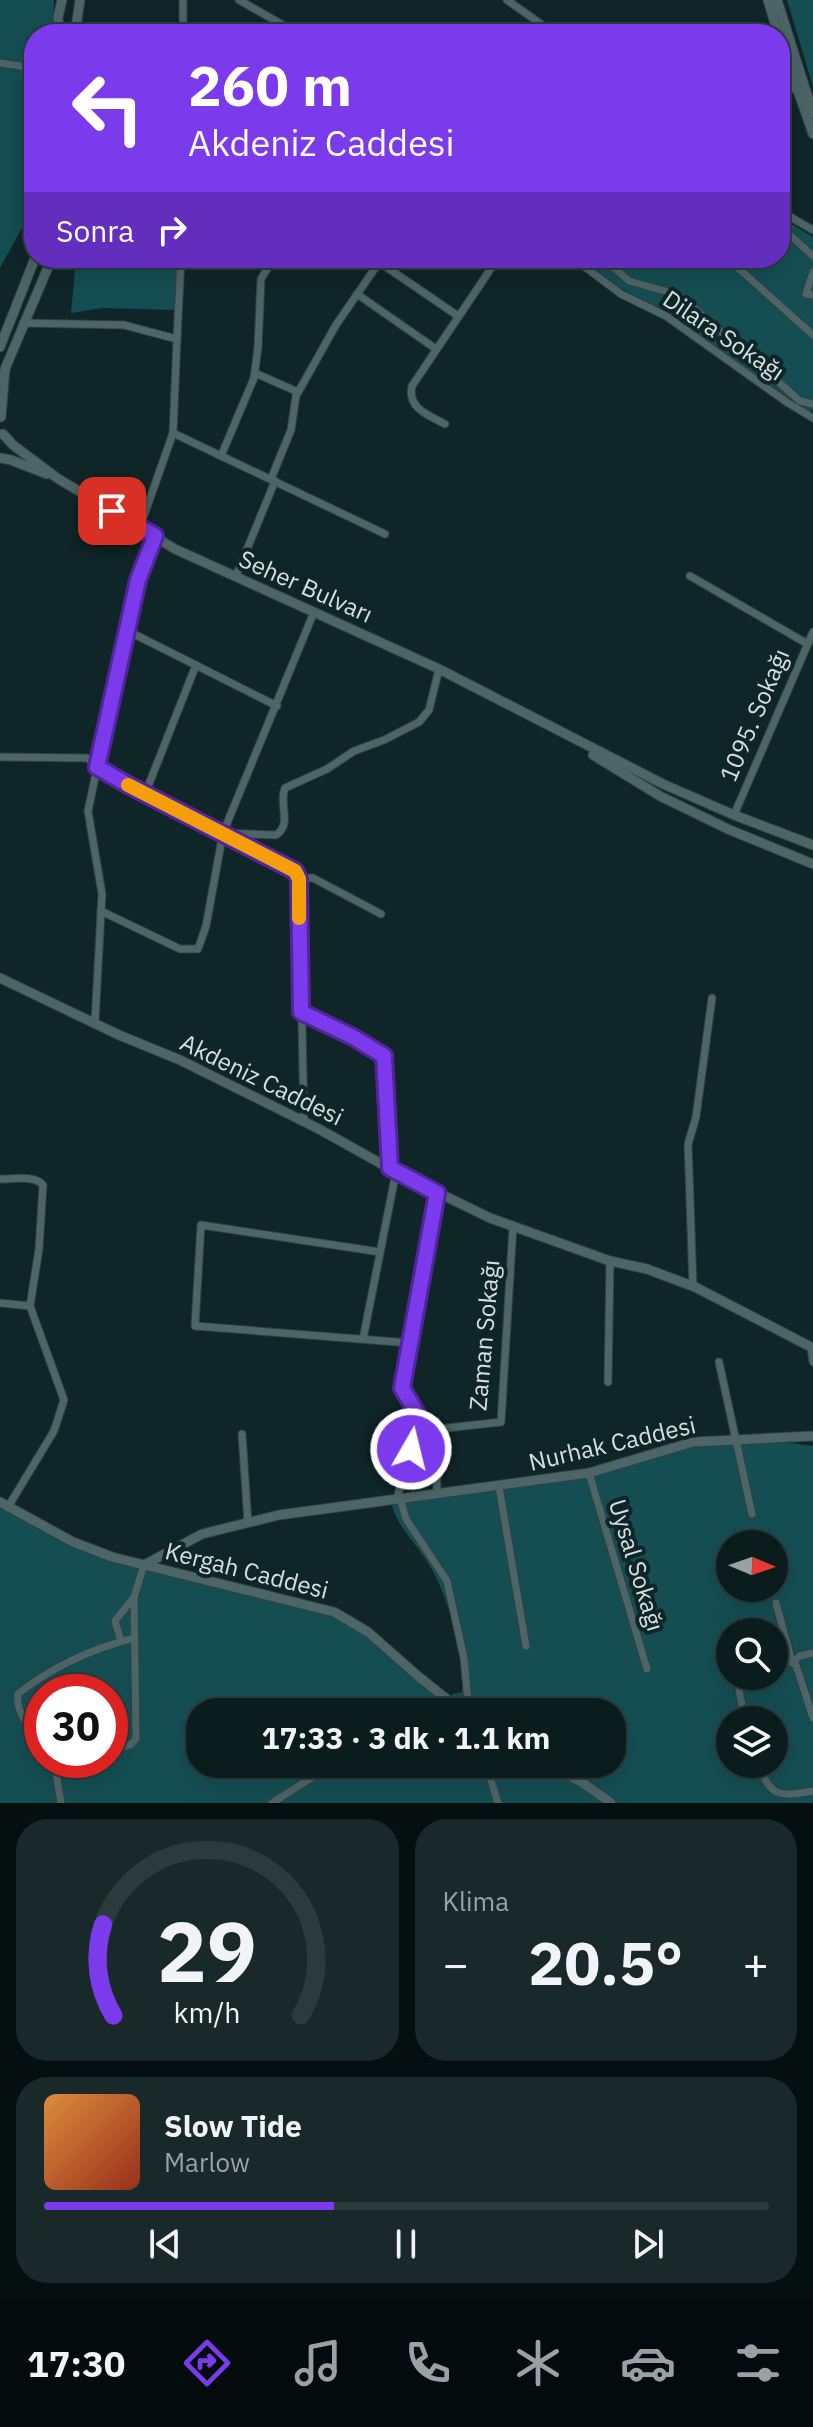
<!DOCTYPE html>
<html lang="tr">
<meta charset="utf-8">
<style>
body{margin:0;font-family:"IBM Plex Sans",sans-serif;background:#19292a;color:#f1f3f6;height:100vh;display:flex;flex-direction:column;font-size:30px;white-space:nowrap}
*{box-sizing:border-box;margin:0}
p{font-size:26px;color:#9aa1a4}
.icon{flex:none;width:44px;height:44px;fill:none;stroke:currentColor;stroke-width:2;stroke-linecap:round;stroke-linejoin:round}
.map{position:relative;height:1803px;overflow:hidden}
.panel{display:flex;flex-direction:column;gap:16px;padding:16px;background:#060f10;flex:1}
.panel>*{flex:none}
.hud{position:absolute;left:24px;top:24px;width:766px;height:244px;border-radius:32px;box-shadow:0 8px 32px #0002,0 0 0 2px #2b3a3b;background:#7c3aed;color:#fff;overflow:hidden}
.needle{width:52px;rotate:92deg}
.tools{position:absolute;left:716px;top:1530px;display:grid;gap:16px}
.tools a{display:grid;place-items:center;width:72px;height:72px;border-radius:50%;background:#0b1c1d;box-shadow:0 8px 32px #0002,0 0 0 2px #2b3a3b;font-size:40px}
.speed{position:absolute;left:24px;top:1674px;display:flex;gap:16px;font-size:40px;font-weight:700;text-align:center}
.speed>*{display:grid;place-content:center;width:104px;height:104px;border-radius:50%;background:#0b1c1d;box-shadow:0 8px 32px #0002,0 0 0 2px #2b3a3b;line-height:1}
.speed .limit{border:12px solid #d22;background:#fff;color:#111}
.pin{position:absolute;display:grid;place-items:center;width:68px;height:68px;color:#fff;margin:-34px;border-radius:16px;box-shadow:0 4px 12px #0006}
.me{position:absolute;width:88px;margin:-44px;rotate:8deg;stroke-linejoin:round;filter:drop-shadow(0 0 6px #0008)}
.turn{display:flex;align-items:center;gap:28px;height:168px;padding:0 32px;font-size:36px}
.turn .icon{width:104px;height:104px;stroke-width:2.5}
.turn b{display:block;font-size:56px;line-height:68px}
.then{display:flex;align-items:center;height:76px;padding:0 32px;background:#0003;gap:16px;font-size:30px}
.big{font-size:60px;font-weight:700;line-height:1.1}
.panel .widget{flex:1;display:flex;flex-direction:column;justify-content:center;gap:12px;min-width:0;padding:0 28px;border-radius:32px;background:#19292a}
.panel .dial{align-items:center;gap:0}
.dial svg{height:208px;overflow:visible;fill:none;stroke:#2b3a3b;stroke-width:7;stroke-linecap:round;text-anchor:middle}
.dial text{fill:#f1f3f6;stroke:none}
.song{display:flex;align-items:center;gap:24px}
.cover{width:96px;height:96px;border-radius:12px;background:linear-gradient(135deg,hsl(30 70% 55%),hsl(10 70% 35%))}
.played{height:8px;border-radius:4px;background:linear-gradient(90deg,#7c3aed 40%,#2b3a3b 40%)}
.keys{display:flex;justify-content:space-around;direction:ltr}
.heat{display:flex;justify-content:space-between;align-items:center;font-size:44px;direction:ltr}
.panel .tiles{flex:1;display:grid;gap:16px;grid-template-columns:1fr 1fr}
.widget:last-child{grid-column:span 2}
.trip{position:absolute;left:186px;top:1698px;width:440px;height:80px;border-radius:32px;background:#0b1c1d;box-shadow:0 8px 32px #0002,0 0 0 2px #2b3a3b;font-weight:700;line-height:80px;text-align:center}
.tab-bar{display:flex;height:128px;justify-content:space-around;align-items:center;background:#040b0c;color:#9aa1a4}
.tab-bar .icon{width:56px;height:56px}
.tab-bar .selected{color:#7c3aed}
.tab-bar b{font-size:36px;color:#f1f3f6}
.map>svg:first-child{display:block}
.green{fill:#144e53;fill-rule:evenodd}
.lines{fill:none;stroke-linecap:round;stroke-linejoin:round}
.street-casing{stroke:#334042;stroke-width:9}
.secondary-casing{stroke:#334042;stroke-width:11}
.street{stroke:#4d6567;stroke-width:7}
.secondary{stroke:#4d6567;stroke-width:9}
.route-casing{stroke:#51269a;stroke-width:20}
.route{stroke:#7c3aed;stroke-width:14}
.slow{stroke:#f59e0b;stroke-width:14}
.labels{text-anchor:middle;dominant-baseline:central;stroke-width:8;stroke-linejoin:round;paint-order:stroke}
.street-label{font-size:24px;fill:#d3e0e1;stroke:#0f2527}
</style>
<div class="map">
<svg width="813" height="1803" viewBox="0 0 813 1803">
<rect width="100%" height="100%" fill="#0f2527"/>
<g class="green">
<path d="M0,0h54l-1,34h-19v172l-34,62z"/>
<path d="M787,0h26v87z"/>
<path d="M780,217l33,20v173l-5,2 -135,-96 -53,-28 -39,-30h199z"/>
<path d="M76,258h106l-5,52 -75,-2 -31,5z"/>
<path d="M769,1440l44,6v357h-813v-300l90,46 254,68 104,84 5,-7 9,-2c3,-39 -15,-103 -38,-135 -12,-18 -26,-30 -32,-52l191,-31 92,-28zM730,1544h44v44h-44zM730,1632h44v44h-44zM42,1692h68v68h-68zM200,1712h412v52h-412zM730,1720h44v44h-44z"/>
</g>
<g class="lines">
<defs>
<g id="street">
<path d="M183,0v34"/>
<path d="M239,0l44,25 22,9"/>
<path d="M507,0l48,34"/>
<path d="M0,63l34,5"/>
<path d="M780,87l16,2"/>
<path d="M780,211l33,19"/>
<path d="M780,226l33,30"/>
<path d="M573,258l48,36 45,22 122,87 25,15"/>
<path d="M603,258l26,23 50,14 121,106 13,3"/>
<path d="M727,258l86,77"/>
<path d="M379,262l79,54"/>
<path d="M813,272l-7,22 7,1"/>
<path d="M357,294l79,55"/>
<path d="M23,323l101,2 53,14 -4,94 -33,94"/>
<path d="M177,339l4,-81"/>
<path d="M255,373l43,19"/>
<path d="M445,424c-17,-9 -38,-16 -33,-38l86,-128"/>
<path d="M173,433l212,101"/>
<path d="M221,456l33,-78 4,-31 3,-68 13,-21"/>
<path d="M271,479l20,-49 5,-34 40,-71 46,-67"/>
<path d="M236,576l39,-95"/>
<path d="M690,576l116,67"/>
<path d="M126,630l12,-50 17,-44"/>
<path d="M0,757l87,1 43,28 93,47 53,2c17,-11 2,-31 9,-47l42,-19 27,-18 30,-11 35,-18 10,-12 10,-41"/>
<path d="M145,794l51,-129"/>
<path d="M734,815l79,-183"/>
<path d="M226,835l69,36 4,8 5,243"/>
<path d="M299,878h14l68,36"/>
<path d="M101,911l79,38h18l8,-23 17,-93 91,-221"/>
<path d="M301,1012l52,25 31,19 6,112"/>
<path d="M95,1022l7,-128 -14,-83 38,-181 151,76"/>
<path d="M0,1179c13,0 34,-4 43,6l-4,64 -9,57 34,94 -10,31 -46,76"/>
<path d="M380,1252l-179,-27 -6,101 215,17"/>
<path d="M693,1286l-5,-142 8,-27 16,-119"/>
<path d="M0,1303l30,3"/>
<path d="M363,1339l33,-167"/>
<path d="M811,1348l2,14"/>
<path d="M719,1362l33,152"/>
<path d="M608,1382l2,-121"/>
<path d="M242,1434l6,89"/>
<path d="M589,1473l58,196"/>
<path d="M499,1487l27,159"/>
<path d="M437,1494l-1,-56 4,-7 7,-3 54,-6 12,-195"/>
<path d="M397,1498l22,-79 -3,-9 -14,-22 35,-195"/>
<path d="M400,1498l6,21 41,62 17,77 5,54"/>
<path d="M776,1603l16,59 8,-6 13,-3"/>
<path d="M121,1641l-6,-20 19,-24"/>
<path d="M774,1662l13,-2 9,5 17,53"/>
<path d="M741,1676l-2,14 6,30"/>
<path d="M430,1712l29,-4"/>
<path d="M42,1749c-9,-16 -27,-36 -24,-55 35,-28 73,-45 116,-56"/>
<path d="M110,1751l20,-6 6,-6 -2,-142 10,-32"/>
<path d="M486,1764l12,39"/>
<path d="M759,1764c11,35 22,32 54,27"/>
<path d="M61,1803l-6,-36 24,-7"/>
<path d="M272,1803l61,-39"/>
</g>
<g id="secondary">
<path d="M768,0l10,34"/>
<path d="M777,0l36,113"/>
<path d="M59,34l-1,-17 4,-17"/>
<path d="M75,34l5,-34"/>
<path d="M780,39l33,95"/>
<path d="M0,347l35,-89"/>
<path d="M1,417l4,-48 47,-111"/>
<path d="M3,434l10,11 44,33 118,71 264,120 224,115 71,31 79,30"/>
<path d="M0,458l11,2 36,14"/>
<path d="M593,755l67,41 70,34 83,34"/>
<path d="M0,978l119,57 61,25 139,69 77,43 94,46 120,43 37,8 48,18 118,61"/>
<path d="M0,1502l73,40 39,15 222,55 34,20 51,45 44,35"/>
<path d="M144,1565l58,-31 77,-19 310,-42 104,-31 120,-6"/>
<path d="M547,1764l36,19 28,20"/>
</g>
</defs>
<use href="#street" class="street-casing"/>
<use href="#secondary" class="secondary-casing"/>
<use href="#street" class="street"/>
<use href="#secondary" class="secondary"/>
</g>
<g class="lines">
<defs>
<path id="route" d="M112,511l43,25 -17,44 -41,187 33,19 165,85 4,8 2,133 52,25 31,19 6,112 47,25 -35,195 16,27 -7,34"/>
</defs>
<use href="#route" class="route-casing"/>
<use href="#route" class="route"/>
<path class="slow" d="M128,785l167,86 4,8v39"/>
</g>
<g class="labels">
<g class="street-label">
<text transform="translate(724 335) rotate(34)">Dilara Sokağı</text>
<text transform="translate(306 586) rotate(24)">Seher Bulvarı</text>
<text transform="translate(754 715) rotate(-67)">1095. Sokağı</text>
<text transform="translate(262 1079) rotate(26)">Akdeniz Caddesi</text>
<text transform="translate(484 1335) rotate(-85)">Zaman Sokağı</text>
<text transform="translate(612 1443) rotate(-13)">Nurhak Caddesi</text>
<text transform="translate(637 1565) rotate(73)">Uysal Sokağı</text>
<text transform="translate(247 1570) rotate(14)">Kergah Caddesi</text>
</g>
</g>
</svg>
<div class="tools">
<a><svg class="needle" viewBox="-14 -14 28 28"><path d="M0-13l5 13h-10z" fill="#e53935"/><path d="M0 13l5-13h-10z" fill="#9aa1a4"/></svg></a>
<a><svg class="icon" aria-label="search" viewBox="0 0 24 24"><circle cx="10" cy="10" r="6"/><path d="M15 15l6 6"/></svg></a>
<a><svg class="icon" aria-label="layers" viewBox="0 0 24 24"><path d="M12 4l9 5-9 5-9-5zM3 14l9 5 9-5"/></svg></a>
</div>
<div class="speed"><div class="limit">30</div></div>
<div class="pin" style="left:112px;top:511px;background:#d93025"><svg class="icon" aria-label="arrive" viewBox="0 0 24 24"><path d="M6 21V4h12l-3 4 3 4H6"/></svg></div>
<svg class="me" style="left:411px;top:1449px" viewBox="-20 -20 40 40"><circle r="17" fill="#7c3aed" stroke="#fff" stroke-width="3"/><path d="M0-11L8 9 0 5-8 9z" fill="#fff"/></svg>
<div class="trip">17:33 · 3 dk · 1.1 km</div>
<div class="hud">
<div class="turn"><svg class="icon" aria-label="left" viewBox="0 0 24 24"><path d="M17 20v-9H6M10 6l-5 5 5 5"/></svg><div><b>260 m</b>Akdeniz Caddesi</div></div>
<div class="then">Sonra<svg class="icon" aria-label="right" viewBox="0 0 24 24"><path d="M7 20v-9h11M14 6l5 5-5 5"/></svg></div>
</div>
</div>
<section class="panel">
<div class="tiles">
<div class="widget dial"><svg viewBox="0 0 100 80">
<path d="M14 69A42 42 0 1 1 86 69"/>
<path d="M14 69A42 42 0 0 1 10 34" stroke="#7c3aed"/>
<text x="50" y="56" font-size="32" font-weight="700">29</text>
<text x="50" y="72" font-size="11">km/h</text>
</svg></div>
<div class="widget"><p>Klima</p>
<div class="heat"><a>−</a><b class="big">20.5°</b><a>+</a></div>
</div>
<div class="widget">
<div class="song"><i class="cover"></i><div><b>Slow Tide</b><p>Marlow</p></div></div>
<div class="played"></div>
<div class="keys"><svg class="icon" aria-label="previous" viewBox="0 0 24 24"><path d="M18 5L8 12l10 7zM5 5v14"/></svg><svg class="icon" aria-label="pause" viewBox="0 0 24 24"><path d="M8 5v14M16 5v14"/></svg><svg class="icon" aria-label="next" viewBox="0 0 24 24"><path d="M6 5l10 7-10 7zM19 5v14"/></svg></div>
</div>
</div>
</section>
<nav class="tab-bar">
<b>17:30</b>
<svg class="icon selected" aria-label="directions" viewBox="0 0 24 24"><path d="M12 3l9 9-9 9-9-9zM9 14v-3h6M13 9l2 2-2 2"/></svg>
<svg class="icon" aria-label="music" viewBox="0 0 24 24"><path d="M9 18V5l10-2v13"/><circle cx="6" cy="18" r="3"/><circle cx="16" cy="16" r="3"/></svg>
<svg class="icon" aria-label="phone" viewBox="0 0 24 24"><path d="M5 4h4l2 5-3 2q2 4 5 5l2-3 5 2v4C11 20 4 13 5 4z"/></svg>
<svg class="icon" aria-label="climate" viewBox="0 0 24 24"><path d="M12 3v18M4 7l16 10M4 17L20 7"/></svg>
<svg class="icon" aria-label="car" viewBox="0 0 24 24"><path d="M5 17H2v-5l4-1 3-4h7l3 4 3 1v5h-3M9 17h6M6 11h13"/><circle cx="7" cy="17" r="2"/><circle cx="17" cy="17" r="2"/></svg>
<svg class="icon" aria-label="filters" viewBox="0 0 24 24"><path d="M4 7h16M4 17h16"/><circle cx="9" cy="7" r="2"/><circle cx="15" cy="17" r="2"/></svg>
</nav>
